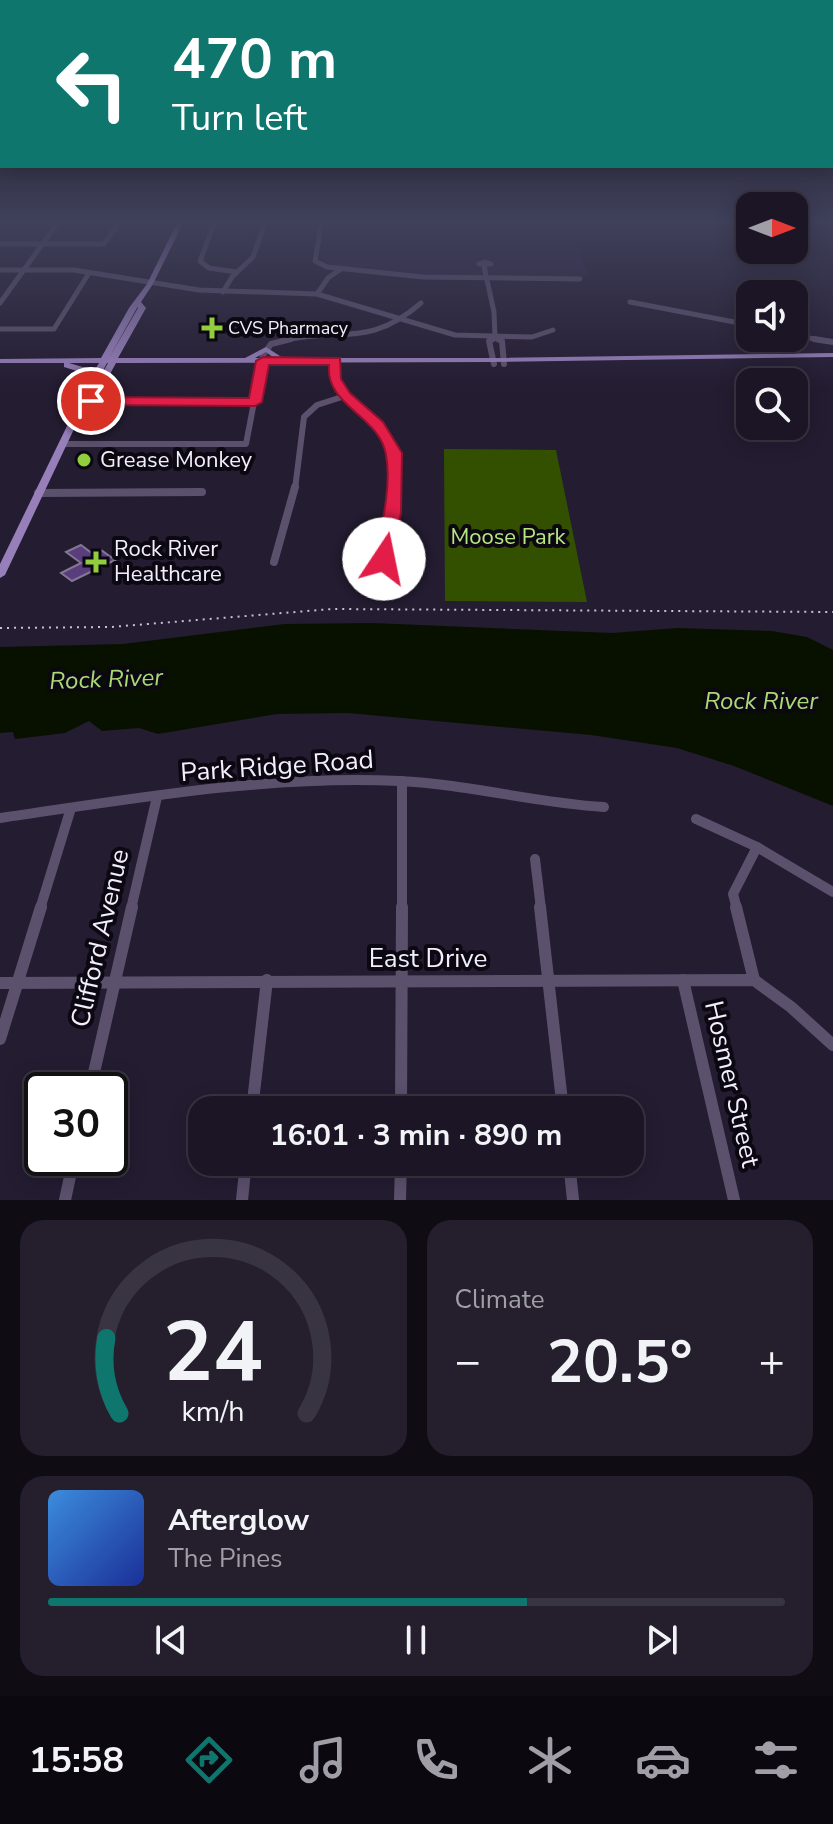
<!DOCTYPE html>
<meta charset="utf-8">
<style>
body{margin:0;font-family:"Nunito Sans",sans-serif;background:#241e2d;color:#f1f3f6;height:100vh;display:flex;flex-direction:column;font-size:30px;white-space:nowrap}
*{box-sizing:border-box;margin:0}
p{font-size:26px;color:#a09fa7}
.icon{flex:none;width:44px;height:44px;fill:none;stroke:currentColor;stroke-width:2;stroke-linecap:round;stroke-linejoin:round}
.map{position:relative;height:1200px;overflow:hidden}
.panel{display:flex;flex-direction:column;gap:20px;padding:20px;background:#0f0c14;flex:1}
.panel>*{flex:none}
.top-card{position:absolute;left:0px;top:0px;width:834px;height:168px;box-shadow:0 4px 20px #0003,0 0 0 2px #393442;background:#0f766e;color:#fff;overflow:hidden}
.needle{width:52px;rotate:90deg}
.fabs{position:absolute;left:736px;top:192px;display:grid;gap:16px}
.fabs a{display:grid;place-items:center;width:72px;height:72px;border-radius:16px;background:#1b1525;box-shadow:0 4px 20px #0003,0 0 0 2px #393442;font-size:40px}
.speed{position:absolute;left:24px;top:1072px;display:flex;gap:16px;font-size:40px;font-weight:700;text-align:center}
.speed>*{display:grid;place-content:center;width:104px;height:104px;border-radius:50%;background:#1b1525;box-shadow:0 4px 20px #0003,0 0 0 2px #393442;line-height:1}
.speed .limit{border:4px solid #111;border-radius:12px;background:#fff;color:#111}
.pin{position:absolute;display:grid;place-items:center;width:68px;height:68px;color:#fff;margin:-34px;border:4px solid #fff;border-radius:50%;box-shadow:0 2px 8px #0007}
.me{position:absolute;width:88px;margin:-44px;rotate:11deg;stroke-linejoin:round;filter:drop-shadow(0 0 6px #0008)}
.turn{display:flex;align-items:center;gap:28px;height:168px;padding:0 40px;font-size:36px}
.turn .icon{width:104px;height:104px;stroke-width:2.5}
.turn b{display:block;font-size:56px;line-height:68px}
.big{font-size:60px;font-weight:700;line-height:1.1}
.panel .tile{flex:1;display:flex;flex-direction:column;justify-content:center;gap:12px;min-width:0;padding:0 28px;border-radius:24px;background:#241e2d}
.panel .dial{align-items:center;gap:0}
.dial svg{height:208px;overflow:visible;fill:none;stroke:#393442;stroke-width:7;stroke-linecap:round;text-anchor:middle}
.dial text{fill:#f1f3f6;stroke:none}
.song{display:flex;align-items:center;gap:24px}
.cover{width:96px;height:96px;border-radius:12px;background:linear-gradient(135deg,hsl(210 70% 55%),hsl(230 70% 35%))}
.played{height:8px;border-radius:4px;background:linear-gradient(90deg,#0f766e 65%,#393442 65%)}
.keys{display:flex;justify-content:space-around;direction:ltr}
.heat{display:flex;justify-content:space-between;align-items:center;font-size:44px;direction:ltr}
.panel .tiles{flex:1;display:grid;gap:20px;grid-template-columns:1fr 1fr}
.tile:last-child{grid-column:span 2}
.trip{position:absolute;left:188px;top:1096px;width:456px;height:80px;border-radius:24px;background:#1b1525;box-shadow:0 4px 20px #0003,0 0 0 2px #393442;font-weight:700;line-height:80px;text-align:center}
.tab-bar{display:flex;height:128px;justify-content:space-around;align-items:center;background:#0b080f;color:#a09fa7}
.tab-bar .icon{width:56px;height:56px}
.tab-bar .current{color:#0f766e}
.tab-bar b{font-size:36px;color:#f1f3f6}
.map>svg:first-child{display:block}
.built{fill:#2c213c}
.forest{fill:#335000}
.water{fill:#081100}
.building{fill:#593d7d;stroke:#827893;stroke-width:2}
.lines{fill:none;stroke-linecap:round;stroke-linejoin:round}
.minor-far4{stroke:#5c516d;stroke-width:5}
.minor-far3{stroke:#5c516d;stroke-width:6}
.minor-far2{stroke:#5c516d;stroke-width:8}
.minor-far1{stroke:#5c516d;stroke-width:10}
.minor{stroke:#5c516d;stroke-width:12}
.major{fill:#977fba;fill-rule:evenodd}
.rail{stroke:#c7c1d1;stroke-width:2;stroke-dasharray:2 5;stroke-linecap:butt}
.route{fill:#e11d48;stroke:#92132f;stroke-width:2}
.poi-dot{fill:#92cd3e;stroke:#0c0812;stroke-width:3}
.labels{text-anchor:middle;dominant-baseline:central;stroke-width:8;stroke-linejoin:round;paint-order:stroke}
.far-poi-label{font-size:18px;fill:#f3eefd;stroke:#0c0812;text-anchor:start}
.poi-label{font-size:22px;fill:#f3eefd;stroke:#0c0812;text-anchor:start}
.park-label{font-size:22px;fill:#b8e683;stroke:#0c0812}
.water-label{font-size:24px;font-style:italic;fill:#abd976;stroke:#0c0812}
.near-street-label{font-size:26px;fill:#f3eefd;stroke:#0c0812}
</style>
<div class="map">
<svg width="833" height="1200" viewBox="0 0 833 1200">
<rect width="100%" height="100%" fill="#241c31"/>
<path class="built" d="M325,221h243l21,56 -162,-1 -94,-11 -13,-8z"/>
<path class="forest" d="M444,449l112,1 31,152 -142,-1z"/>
<path class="water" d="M373,623l239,10 65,-5 95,3 35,6 26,13v156l-99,-40 -57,-18 -86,-13 -243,-22 -71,1 -119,20 -19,-6 -37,3 -13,-10 -24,12 -50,6 -2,-7 -13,1v-86l123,-3 161,-20z"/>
<path class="building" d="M81,545l12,9 8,-4 14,10 -43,21 -11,-8 20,-10 -15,-11z"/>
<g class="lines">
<g class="minor-far4">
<path d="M0,221h58"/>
<path d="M215,221l-15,40 9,7 27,4"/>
<path d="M322,221l-7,40 12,6 96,10 157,2"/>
<path d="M0,244h104l16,-23"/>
<path d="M485,262l6,2h-12z"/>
<path d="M484,266l10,46 1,25 -5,4"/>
<path d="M0,270h74l125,20 118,4 138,41 77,2 21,-7"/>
<path d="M223,292l9,-15 21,-20 13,-36"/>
<path d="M317,294l11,-16 13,-9"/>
<path d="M630,302l120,23"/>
<path d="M0,303l59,-82"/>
<path d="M0,329h54l35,-56"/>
<path d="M794,335l31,6"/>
<path d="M495,337l6,4"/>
<path d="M281,341c58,-14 87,8 140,-38"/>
</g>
<g class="minor-far3">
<path d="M493,339l-4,2 5,23"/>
<path d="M498,339l4,2 2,23"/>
<path d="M814,339l19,3"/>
<path d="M335,361c0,6 -2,13 -1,19 3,10 13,17 20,24 28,25 44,46 42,85"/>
<path d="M91,401l164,1"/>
<path d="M62,444h184l17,-89 8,-11 20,-5"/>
<path d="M295,489l9,-72 13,-12 28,-9"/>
</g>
<g class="minor-far2">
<path d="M38,493l164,-1"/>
<path d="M384,559l12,-72"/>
<path d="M274,562l21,-75"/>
</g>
<g class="minor-far1">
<path d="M0,818c132,-19 265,-43 399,-37 69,3 136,22 205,26"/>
<path d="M696,819l61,28 76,45"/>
<path d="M535,859l6,50"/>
<path d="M40,909l31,-101"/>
<path d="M131,909l26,-112"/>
<path d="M402,909v-128"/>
<path d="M737,909l-4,-15 24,-47"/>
</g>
<g class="minor">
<path d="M540,907l23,203"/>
<path d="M736,907l18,73"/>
<path d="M683,980l51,220"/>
<path d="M0,983l754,-3 37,27 42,38"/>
<path d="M0,1039l41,-132"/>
<path d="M90,1090l42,-183"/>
<path d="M252,1110l15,-130"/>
<path d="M401,1110l1,-203"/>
<path d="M569,1162l4,38"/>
<path d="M65,1200l9,-42"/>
<path d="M242,1200l4,-38"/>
<path d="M400,1200l1,-38"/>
</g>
<path class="major" d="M178,221h6l-31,63 -12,18 5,6 -28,50h127l21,-11 17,11h210l340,-5v4l-340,5 -377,1 -25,46 -16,18 -70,148 -5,3v-14l67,-138 6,-7 -3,-4 20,-36 -10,-7 -16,-5v-4h-64v-4l101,-1 28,-50 18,-24zM137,307l1,1 -29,50 28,-50zM266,352l8,6h-19zM69,363h30l-6,10 -7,-5zM107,363h1l-27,48z"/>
<path class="rail" d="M0,628l111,-1 221,-18 501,3"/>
</g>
<linearGradient id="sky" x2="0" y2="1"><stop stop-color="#140f1b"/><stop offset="0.57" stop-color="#3f405a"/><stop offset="1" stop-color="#3f405a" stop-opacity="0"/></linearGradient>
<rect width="833" height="389" fill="url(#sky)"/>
<path class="route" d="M263,357l77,1 1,21 9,14 33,29 19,31 -1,60 -11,50 -6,2 -9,-6c6,-30 17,-74 11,-104 -6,-39 -61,-49 -57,-90h-60l-7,37 -7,4 -164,-1 -7,-4 7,-4 158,1 7,-37z"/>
<g class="poi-dot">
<path d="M208 316h8v8h8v8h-8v8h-8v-8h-8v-8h8z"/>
<circle cx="84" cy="460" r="8"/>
<path d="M92 550h8v8h8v8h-8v8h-8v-8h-8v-8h8z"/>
</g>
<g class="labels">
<g class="far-poi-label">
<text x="228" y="328">CVS Pharmacy</text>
</g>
<g class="poi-label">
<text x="100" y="460">Grease Monkey</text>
<text x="114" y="549">Rock River<tspan x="114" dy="25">Healthcare</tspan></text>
</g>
<g class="park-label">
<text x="508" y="537">Moose Park</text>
</g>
<g class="water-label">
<text transform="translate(106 679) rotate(-2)">Rock River</text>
<text x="761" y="701">Rock River</text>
</g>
<g class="near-street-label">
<text transform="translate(277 766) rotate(-4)">Park Ridge Road</text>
<text transform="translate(100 938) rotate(-77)">Clifford Avenue</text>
<text x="428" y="958">East Drive</text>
<text transform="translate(732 1084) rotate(77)">Hosmer Street</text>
</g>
</g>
</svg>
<div class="fabs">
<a><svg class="needle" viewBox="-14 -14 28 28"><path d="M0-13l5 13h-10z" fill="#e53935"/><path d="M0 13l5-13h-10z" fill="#a09fa7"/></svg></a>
<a><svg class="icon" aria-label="sound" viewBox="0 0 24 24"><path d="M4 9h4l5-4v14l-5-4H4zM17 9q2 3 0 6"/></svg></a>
<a><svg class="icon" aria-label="search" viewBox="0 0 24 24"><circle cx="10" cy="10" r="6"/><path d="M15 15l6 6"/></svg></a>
</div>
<div class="speed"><div class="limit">30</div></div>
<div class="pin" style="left:91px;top:401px;background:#d93025"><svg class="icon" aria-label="arrive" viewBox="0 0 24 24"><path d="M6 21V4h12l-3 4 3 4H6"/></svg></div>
<svg class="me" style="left:384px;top:559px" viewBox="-20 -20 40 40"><circle r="19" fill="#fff"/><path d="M0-13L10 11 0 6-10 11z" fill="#e11d48"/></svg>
<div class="trip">16:01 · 3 min · 890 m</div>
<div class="top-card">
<div class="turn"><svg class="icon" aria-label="left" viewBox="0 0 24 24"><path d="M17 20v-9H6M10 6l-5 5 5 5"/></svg><div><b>470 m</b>Turn left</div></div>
</div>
</div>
<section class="panel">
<div class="tiles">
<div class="tile dial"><svg viewBox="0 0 100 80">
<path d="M14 69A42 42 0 1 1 86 69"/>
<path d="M14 69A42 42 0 0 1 9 40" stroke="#0f766e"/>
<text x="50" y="56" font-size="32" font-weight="700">24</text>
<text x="50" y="72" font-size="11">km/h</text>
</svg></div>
<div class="tile"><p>Climate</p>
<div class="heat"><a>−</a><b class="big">20.5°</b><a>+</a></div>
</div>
<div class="tile">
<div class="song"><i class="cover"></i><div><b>Afterglow</b><p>The Pines</p></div></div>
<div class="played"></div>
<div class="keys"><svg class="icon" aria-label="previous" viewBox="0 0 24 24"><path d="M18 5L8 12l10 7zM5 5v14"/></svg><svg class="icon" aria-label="pause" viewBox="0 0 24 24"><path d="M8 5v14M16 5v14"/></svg><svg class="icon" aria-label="next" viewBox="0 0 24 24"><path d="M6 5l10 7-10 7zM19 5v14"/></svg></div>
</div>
</div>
</section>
<nav class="tab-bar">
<b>15:58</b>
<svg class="icon current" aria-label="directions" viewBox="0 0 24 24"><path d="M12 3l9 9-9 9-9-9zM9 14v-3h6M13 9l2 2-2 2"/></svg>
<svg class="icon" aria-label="music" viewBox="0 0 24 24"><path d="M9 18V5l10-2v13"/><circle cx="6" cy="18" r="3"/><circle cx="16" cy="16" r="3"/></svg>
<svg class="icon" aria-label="phone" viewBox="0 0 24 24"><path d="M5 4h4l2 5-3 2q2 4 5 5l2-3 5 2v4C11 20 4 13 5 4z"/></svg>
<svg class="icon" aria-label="climate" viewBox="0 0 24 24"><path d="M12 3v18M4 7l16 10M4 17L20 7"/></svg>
<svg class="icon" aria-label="car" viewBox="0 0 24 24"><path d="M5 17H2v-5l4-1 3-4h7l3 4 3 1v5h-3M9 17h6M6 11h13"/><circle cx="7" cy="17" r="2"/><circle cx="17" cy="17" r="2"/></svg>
<svg class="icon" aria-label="filters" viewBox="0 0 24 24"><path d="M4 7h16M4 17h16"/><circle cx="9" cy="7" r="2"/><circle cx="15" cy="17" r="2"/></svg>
</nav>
